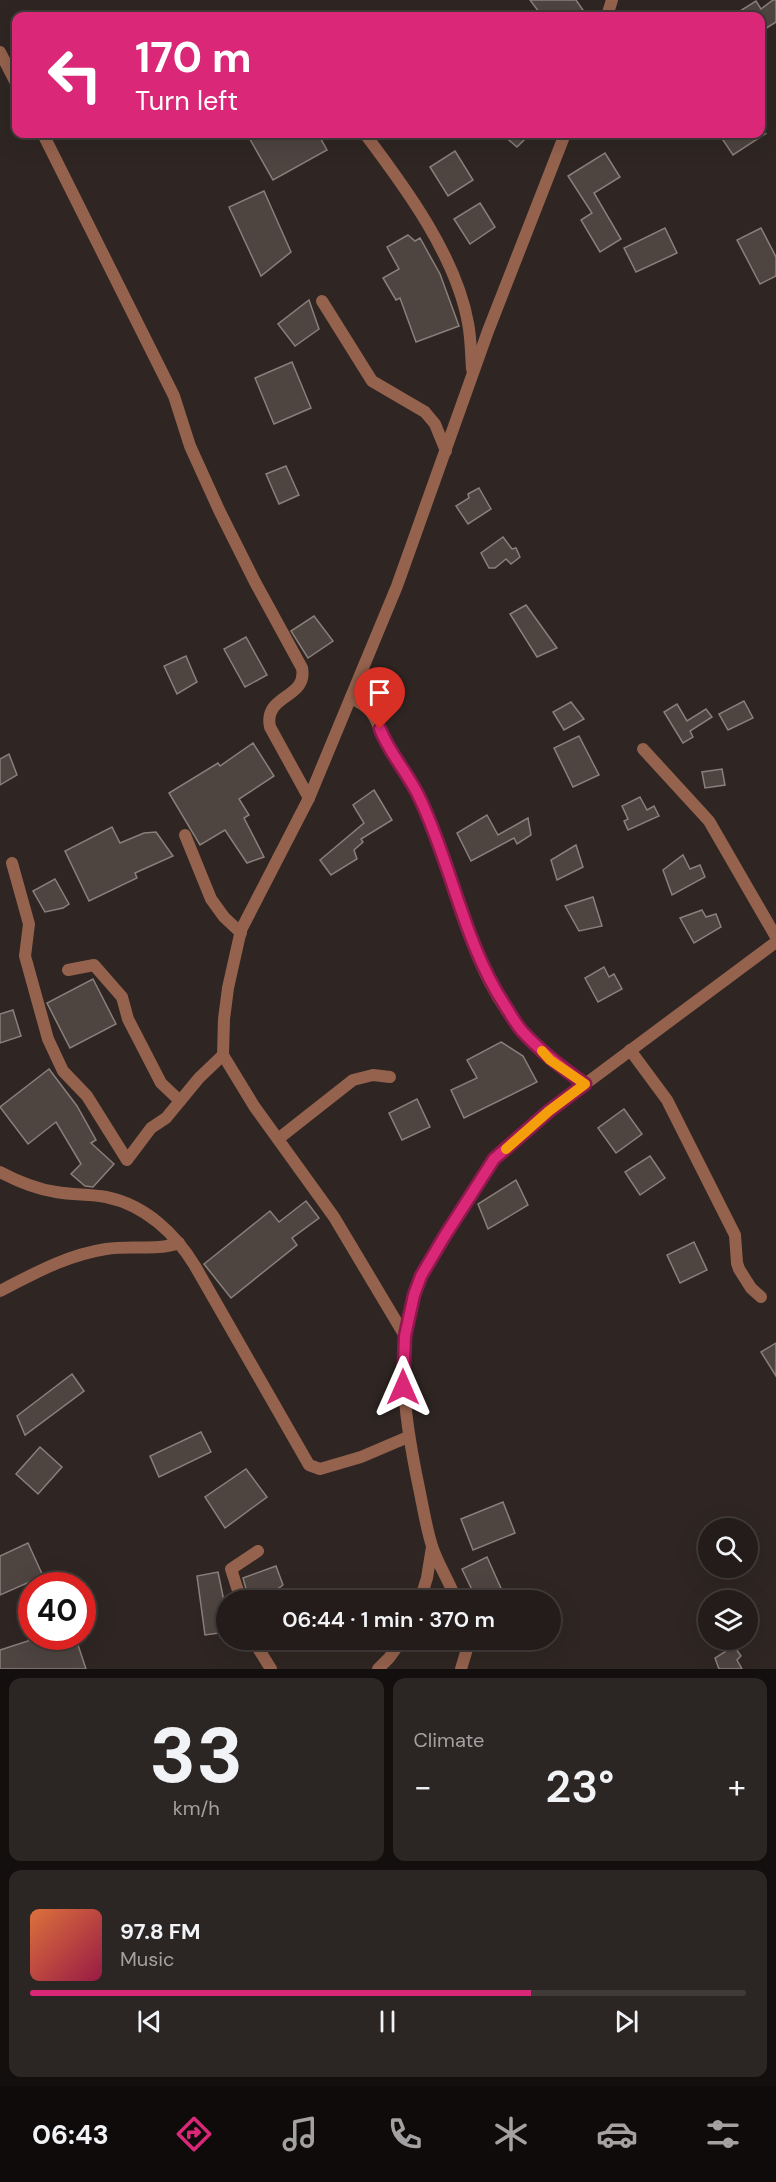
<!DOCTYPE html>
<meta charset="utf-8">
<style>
body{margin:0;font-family:"DM Sans",sans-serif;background:#2b2523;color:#f1f3f6;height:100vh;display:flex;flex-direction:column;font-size:22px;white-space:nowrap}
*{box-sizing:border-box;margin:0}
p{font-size:20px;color:#a3a1a2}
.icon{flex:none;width:33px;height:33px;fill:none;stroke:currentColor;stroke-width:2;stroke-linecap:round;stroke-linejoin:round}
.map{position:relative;height:1669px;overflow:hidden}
.sheet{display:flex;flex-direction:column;gap:9px;padding:9px;background:#130f0e;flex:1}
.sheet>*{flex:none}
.guide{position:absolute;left:12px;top:12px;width:753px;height:126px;border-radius:12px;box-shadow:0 6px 24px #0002,0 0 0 2px #403a39;background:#db2777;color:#fff;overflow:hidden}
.buttons{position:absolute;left:698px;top:1518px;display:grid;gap:12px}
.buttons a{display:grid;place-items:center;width:60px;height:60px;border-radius:50%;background:#231c1a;box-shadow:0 6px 24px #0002,0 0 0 2px #403a39;font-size:30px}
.speed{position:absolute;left:18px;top:1572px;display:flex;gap:12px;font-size:30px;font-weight:700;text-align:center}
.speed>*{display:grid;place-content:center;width:78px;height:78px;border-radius:50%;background:#231c1a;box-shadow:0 6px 24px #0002,0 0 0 2px #403a39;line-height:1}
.speed .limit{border:9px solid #d22;background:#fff;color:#111}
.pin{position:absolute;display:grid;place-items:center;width:51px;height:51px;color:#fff;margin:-62px -26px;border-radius:50% 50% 50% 0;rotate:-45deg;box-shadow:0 0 6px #0007}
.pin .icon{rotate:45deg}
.me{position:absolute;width:66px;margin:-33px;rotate:0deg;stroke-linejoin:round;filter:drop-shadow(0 0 4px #0008)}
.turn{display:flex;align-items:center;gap:21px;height:126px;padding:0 24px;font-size:27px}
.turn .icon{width:78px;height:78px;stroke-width:2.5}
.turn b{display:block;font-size:42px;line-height:51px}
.big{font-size:45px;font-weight:600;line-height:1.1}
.sheet .tile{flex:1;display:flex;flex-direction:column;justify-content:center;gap:9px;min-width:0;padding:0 21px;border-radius:12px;background:#2b2523}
.sheet .dial{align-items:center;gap:0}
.dial b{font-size:78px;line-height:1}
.song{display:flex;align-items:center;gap:18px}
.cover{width:72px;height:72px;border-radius:9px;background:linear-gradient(135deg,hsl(20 70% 55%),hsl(340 70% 35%))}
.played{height:6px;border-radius:3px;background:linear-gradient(90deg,#db2777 70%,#403a39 70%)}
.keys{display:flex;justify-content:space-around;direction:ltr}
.heat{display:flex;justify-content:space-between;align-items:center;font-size:33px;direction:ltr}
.sheet .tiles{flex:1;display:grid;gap:9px;grid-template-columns:1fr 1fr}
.tile:last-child{grid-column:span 2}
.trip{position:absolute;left:216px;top:1590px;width:345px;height:60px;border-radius:30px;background:#231c1a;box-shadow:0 6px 24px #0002,0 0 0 2px #403a39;font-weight:600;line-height:60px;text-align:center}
.tab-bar{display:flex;height:96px;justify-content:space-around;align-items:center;background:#0e0b0a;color:#a3a1a2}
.tab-bar .icon{width:42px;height:42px}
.tab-bar .current{color:#db2777}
.tab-bar b{font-size:27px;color:#f1f3f6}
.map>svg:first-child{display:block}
.building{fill:#4e4440;stroke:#8a7f7a;stroke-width:1.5}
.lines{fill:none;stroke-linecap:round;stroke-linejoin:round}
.minor{stroke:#95624d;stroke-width:12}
.tertiary{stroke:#95624d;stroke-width:12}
.route-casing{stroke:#8e194d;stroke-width:15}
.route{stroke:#db2777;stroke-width:10}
.slow{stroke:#f59e0b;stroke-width:10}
</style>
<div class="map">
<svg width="776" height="1669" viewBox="0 0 776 1669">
<rect width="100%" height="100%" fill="#2f2623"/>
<g class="building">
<path d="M530,0h46l7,10 -10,6h-31z"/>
<path d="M773,0h3v22l-16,10v-16h-28l24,-15 5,8z"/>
<path d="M247,134h71l9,16 -54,30z"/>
<path d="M502,134h28l-13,13z"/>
<path d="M719,134h46l-32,21z"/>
<path d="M455,151l18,29 -25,16 -18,-29z"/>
<path d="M605,153l15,24 -26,16 27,46 -21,13 -19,-32 11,-7 -24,-37z"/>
<path d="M264,191l27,61 -30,24 -32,-69z"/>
<path d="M480,203l15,24 -25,17 -16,-25z"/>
<path d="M665,228l12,25 -41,19 -12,-24z"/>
<path d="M761,228l15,29v19l-16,8 -23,-44z"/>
<path d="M408,235l7,6 5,-3 20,36 19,52 -43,16 -16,-44 -4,2 -13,-22 16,-9 -12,-22z"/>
<path d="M309,300l10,29 -24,17 -17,-22z"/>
<path d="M292,362l19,46 -37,16 -19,-46z"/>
<path d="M286,466l13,29 -20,9 -13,-30z"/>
<path d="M479,488l12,21 -23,15 -12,-18 13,-8 -1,-4z"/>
<path d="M503,537l9,12 4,-1 4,9 -9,7 -5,-5 -11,9h-6l-8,-15z"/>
<path d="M526,605l31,43 -20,9 -27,-43z"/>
<path d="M314,616l19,25 -25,17 -17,-27z"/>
<path d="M246,637l21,38 -22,12 -21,-38z"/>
<path d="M186,656l11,26 -20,12 -13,-28z"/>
<path d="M744,701l9,17 -25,12 -9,-16z"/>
<path d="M571,702l13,17 -20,11 -11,-18z"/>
<path d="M677,704l10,17 19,-12 6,8 -22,14 3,6 -10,6 -19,-31z"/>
<path d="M579,736l20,39 -26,12 -19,-39z"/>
<path d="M253,743l21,33 -35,23 10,16 -5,3 20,39 -17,6 -22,-33 -25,15 -31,-52 49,-30 2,3z"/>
<path d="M9,754l8,21 -17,10v-26z"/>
<path d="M722,769l3,16 -20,3 -3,-16z"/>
<path d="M374,790l18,30 -31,19 2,3 -9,8 3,9 -26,16 -11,-15 44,-37 -11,-18z"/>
<path d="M640,797l7,13 7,-4 5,10 -31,14 -4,-9 4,-2 -6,-13z"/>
<path d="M487,815l11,20 30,-17 3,17 -14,9 -3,-6 -43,23 -14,-28z"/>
<path d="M112,827l8,16 24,-10 12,-1 17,24 -38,17 2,5 -48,23 -24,-50z"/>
<path d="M576,845l7,22 -26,13 -6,-20z"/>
<path d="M683,855l7,14 10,-4 5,12 -33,18 -9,-25z"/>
<path d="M55,879l14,25 -6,4 -18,4 -12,-21z"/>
<path d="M593,897l9,29 -23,5 -14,-25z"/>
<path d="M702,910l4,7 10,-3 5,13 -27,16 -14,-25z"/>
<path d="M604,967l5,10 5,-3 8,15 -24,13 -13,-24z"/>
<path d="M93,979l23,45 -46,24 -23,-45z"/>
<path d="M13,1010l8,26 -21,7v-29z"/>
<path d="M501,1042l22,14 14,26 -73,36 -13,-28 26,-12 -10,-18z"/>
<path d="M49,1069l28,37 19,34 -5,3 23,21 -21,23 -8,-1 -14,-12 10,-10 -25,-42 -28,22 -28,-37z"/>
<path d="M417,1099l13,28 -28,13 -13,-27z"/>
<path d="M624,1109l18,25 -26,19 -18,-25z"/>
<path d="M650,1156l15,22 -25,17 -15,-23z"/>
<path d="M516,1180l12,25 -40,24 -10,-25z"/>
<path d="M306,1201l13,17 -27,20 5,7 -66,53 -27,-34 66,-53 9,11z"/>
<path d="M694,1242l13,28 -27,13 -13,-28z"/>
<path d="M776,1343v33l-15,-24z"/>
<path d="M72,1374l12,17 -59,44 -8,-19z"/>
<path d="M201,1432l10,20 -52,25 -9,-21z"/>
<path d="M40,1447l22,20 -24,27 -22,-20z"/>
<path d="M246,1469l21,28 -42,31 -20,-31z"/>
<path d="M503,1502l12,31 -42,17 -12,-31z"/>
<path d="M28,1543l15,33 -43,19v-39z"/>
<path d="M487,1557l17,38 -11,5h-16l-15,-31z"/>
<path d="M276,1566l7,19 -21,15h-13l-6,-22z"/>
<path d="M218,1572l7,34h1v26l-21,3 -8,-59z"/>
<path d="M30,1636h45l11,33h-86v-19l31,-10z"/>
<path d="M734,1646l7,10 -4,4 5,9h-23l-4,-11z"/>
</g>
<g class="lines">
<g class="minor">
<path d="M607,16l5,-16"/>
<path d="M0,52l16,31"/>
<path d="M43,134l131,262 16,50 29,64 36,72 47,86c6,31 -39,26 -32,59l39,71"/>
<path d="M365,134c40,53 91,122 103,189 3,15 3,31 4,46"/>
<path d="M322,301l50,80 53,31 10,12 11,27"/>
<path d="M351,698c28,14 22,21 35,44 11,20 26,39 35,59 26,59 39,123 68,180 15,29 37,59 62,79 11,9 23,16 34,24"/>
<path d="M643,749l66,72 67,116"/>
<path d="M185,835l26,64 13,18 17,16"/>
<path d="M12,863l17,61 -4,32 23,83 15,32 24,25 40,64 24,-32 15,-10 33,-40 24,-23"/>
<path d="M68,970l26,-5 28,32 6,22 33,64 19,18"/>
<path d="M630,1050l37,50 68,135 2,28 2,6 12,19 10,9"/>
<path d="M278,1139l75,-59 20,-5 17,2"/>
<path d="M0,1172c17,9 36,17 56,20 17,3 34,2 50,5 39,8 69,36 89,69l114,199 11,4 41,-12 47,-20"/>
<path d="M0,1291c35,-18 67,-36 106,-42 24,-4 51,2 73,-6"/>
<path d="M405,1336l-71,-119 -80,-111 -31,-51 1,-36 4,-31 13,-58 68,-132 88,-212 91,-255 77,-197"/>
<path d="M241,1600l-10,-31 27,-18"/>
<path d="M253,1640l18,29"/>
</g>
<g class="tertiary">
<path d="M420,1600l7,-22 5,-31"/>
<path d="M456,1600c-6,-18 -18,-35 -24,-54 -6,-19 -9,-39 -13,-58 -16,-76 -25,-138 2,-212l73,-117 55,-48 227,-169"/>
<path d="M378,1669l11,-11 13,-18"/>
<path d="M461,1669l6,-20v-9"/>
</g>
</g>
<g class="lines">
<defs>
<path id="route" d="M380,729c10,26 30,46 41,72 31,66 43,141 83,203 6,9 11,19 18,27 19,21 40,37 63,53l-36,27 -55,48 -50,78 -23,39 -7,19 -9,41 -2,51"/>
</defs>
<use href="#route" class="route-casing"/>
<use href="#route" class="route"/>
<path class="slow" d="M506,1149l43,-38 36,-27 -35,-24 -8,-9"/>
</g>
</svg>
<div class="buttons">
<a><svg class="icon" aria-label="search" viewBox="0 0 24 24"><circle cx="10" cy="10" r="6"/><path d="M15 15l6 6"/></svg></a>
<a><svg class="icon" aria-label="layers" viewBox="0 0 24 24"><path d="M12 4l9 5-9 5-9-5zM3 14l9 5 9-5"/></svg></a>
</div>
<div class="speed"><div class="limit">40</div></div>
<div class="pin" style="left:380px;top:729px;background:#d93025"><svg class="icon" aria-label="arrive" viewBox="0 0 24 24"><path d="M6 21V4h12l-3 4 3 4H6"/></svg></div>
<svg class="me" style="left:403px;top:1387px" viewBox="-20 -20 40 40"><path d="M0-17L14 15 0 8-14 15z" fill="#db2777" stroke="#fff" stroke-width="4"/></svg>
<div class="trip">06:44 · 1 min · 370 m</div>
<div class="guide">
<div class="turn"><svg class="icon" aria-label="left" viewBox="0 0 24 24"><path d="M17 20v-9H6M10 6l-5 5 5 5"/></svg><div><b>170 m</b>Turn left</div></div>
</div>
</div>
<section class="sheet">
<div class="tiles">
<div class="tile dial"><b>33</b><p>km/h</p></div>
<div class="tile"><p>Climate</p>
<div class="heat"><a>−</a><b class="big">23°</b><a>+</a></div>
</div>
<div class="tile">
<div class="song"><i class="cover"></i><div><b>97.8 FM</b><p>Music</p></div></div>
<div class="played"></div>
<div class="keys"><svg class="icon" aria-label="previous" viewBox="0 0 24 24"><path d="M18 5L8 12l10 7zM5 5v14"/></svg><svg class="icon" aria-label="pause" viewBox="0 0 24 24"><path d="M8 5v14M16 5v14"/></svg><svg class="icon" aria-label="next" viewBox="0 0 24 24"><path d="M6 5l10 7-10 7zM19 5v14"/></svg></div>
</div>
</div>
</section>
<nav class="tab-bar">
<b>06:43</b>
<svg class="icon current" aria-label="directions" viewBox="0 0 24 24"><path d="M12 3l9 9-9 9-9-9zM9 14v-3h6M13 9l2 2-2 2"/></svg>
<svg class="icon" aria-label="music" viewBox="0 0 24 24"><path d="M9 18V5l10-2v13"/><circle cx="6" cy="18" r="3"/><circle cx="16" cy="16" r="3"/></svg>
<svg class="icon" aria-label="phone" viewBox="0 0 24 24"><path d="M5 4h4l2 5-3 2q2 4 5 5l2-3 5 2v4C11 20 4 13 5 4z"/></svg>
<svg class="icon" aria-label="climate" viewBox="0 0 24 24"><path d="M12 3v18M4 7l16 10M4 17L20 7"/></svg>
<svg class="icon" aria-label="car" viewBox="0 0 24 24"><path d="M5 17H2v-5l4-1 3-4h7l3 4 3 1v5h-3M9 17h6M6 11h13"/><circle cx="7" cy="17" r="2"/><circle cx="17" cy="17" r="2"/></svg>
<svg class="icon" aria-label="filters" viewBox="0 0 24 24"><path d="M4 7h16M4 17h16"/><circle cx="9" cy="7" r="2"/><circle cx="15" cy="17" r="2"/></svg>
</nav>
